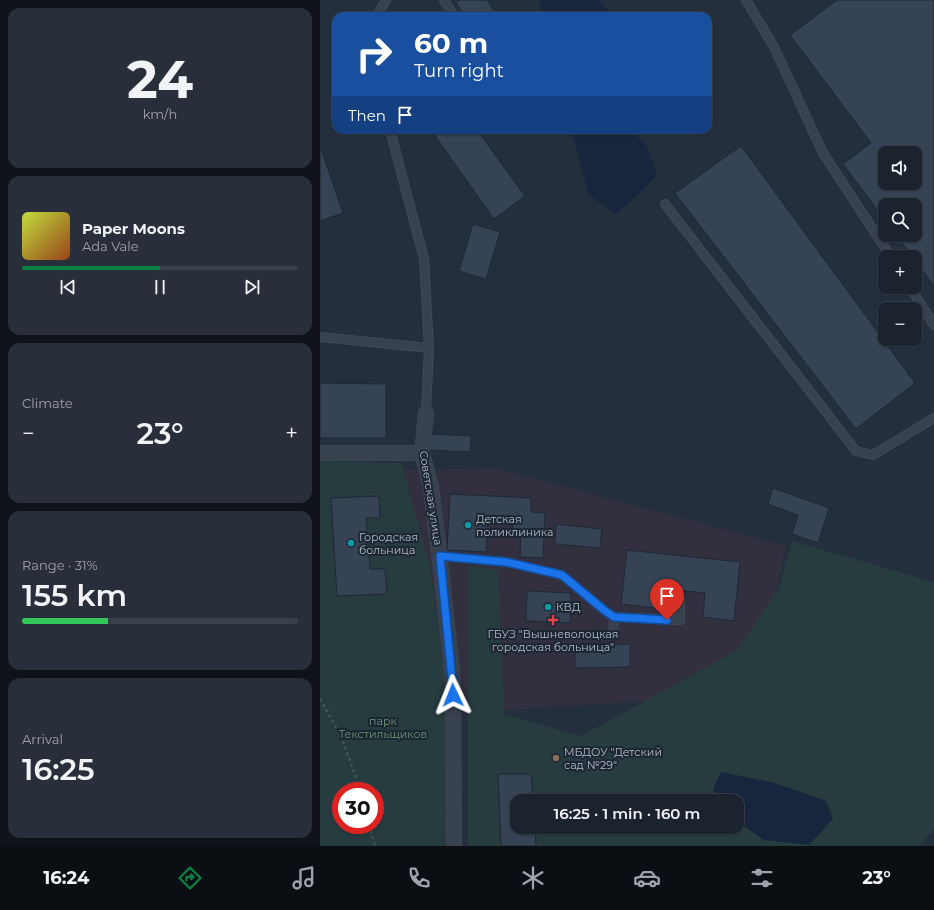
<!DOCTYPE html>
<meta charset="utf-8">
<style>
body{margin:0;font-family:Montserrat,sans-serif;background:#282f3a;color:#f1f3f6;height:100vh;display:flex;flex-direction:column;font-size:15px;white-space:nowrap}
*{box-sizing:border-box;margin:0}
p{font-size:13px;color:#a0a4aa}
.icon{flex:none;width:22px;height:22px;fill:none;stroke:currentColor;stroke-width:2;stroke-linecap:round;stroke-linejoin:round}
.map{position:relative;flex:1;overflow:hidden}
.sheet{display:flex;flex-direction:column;gap:8px;padding:8px;background:#0f1319;width:320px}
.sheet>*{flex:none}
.banner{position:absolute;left:12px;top:12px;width:380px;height:122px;border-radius:12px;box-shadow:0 1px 3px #0004,0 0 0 1px #39404a;background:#1a4fa0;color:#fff;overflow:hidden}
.buttons{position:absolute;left:558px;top:146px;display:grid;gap:8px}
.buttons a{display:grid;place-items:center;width:44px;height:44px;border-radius:8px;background:#1b232e;box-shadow:0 1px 3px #0004,0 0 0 1px #39404a;font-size:20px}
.speed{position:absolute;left:12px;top:782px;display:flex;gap:8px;font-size:20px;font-weight:700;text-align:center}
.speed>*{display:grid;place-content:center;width:52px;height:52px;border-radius:50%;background:#1b232e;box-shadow:0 1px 3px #0004,0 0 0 1px #39404a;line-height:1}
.speed .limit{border:6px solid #d22;background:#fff;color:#111}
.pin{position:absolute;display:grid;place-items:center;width:34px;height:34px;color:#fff;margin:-41px -17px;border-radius:50% 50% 50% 0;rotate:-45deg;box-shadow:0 0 4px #0007}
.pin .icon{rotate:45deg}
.me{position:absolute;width:44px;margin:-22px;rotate:358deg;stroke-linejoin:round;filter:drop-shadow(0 0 3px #0008)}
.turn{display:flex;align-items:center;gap:14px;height:84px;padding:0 16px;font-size:18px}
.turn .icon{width:52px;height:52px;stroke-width:2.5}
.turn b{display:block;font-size:28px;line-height:34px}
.then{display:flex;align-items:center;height:38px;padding:0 16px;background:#0003;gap:8px;font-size:15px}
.big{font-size:30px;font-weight:600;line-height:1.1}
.sheet .widget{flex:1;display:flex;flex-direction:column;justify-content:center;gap:6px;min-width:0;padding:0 14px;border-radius:12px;background:#282f3a}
.sheet .dial{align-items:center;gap:0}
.dial b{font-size:52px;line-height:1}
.song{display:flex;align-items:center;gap:12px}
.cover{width:48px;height:48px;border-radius:6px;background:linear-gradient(135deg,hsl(70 70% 55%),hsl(20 70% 35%))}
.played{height:4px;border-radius:2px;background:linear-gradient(90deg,#0b8043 50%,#39404a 50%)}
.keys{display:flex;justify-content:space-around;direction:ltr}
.heat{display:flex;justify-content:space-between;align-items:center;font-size:22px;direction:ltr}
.charge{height:6px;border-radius:3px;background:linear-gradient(90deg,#34c759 31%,#39404a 0)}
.trip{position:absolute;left:190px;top:794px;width:234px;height:40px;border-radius:12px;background:#1b232e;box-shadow:0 1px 3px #0004,0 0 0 1px #39404a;font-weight:600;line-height:40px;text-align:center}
.dock{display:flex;height:64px;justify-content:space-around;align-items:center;background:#0b0e12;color:#a0a4aa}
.dock .icon{width:28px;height:28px}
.dock .selected{color:#0b8043}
.dock b{font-size:18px;color:#f1f3f6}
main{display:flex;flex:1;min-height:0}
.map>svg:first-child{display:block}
.medical{fill:#32303f}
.green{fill:#263c3f;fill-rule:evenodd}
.water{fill:#17263c}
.building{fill:#364354;stroke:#1f2835;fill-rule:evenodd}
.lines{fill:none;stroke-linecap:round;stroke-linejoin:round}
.service-casing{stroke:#414a57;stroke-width:10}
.minor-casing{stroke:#414a57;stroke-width:16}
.path{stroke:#3f5557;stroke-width:2.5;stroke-dasharray:3 3;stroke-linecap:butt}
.service{stroke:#38414e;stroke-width:8}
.minor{stroke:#38414e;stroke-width:15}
.route-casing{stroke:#114b97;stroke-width:10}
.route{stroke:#1a73e8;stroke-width:7}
.culture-dot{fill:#0f9aa8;stroke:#1d2633;stroke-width:1.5}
.health-dot{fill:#e0444e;stroke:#1d2633;stroke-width:1.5}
.education-dot{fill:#8d6e63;stroke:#1d2633;stroke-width:1.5}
.labels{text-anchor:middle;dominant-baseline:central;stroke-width:4;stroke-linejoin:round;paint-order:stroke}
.street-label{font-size:11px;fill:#b4bcc9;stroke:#1d2633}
.poi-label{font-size:11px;fill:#b4bcc9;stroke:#1d2633;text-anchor:start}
.park-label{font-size:11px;fill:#6b9a76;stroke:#1d2633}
</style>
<main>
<section class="sheet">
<div class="widget dial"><b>24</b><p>km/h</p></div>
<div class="widget">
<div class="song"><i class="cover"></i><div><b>Paper Moons</b><p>Ada Vale</p></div></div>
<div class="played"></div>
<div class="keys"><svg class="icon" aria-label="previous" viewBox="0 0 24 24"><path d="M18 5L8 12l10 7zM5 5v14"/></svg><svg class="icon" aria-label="pause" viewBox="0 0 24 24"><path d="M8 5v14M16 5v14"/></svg><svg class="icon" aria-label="next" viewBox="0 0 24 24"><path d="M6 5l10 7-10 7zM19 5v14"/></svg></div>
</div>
<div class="widget"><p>Climate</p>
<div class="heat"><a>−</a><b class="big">23°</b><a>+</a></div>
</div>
<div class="widget"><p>Range · 31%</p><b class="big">155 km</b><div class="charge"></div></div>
<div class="widget"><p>Arrival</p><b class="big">16:25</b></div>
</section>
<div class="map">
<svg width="614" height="846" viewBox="0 0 614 846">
<rect width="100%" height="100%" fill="#242f3e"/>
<path class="medical" d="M175,468l291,78 -31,148 -295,19 -107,-4 -33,-237z"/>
<g class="green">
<path d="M0,461l81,2 29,104 15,110 3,169h-128zM21,791h34v34h-34z"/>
<path d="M472,541l142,41v247l-14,17h-452v-281l30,5 6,144 77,22 155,-85 42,-61zM393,789l120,30 -69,21 -27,-19v6h-220v-26h201z"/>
</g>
<g class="water">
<path d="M219,0h61l1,3 13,13h-71z"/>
<path d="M251,130h60l16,16 10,29 -15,16 -26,23 -27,-19z"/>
<path d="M401,772l54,11 51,18 7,18 -24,26 -45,-5 -27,-19v-20h-19l-5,-12z"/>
</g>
<g class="building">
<path d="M140,0h27l9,15 -3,1h-29l-8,-14z"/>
<path d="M517,0h97v286l-19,-26v-3h-2l-17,-22h19v-30h-30v15l-42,-56 28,-21 -81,-108zM565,153h30v30h-30z"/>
<path d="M111,130h46l48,66 -31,23z"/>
<path d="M0,146l23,67 -23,8z"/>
<path d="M421,146l174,237 -59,46 -181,-236z"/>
<path d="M153,224l27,8 -14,47 -27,-8z"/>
<path d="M0,383l66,1v54h-66z"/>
<path d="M110,434l41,2 -1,16 -40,-2z"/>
<path d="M453,488l56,20 -11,35 -26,-9 6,-19 -30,-11z"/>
<path d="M130,494l81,4v14l14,1 -2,45 -23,-1 1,-28h-9l1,-7 -25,-2 -2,32 -39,-2z"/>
<path d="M59,496l1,22h-14l4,51h15l2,25 -50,2 -6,-98z"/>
<path d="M236,524l46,5 -2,19 -45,-4z"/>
<path d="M307,550l113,12 -6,59 -31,-4 2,-24 -48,-5 -2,20 -34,-4z"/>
<path d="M207,591l44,2 -1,30 -44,-2z"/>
<path d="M310,644v23l-55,1v-22z"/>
<path d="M178,774h33l2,27h-16v26h18l1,19h-35z"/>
</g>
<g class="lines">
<defs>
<g id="service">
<path d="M124,0l10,16"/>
<path d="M426,0l28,47 49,106 68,104"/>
<path d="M57,16l9,-16"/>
<path d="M70,130l34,129 5,89 -3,65"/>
<path d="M345,204l191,247 17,4 61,-37"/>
<path d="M590,287l24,38"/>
<path d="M0,337l109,11"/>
<path d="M120,556l66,6 56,13 42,35 10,7 66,3v-21"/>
<path d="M293,635l1,-18"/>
</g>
<g id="minor">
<path d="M106,413l-4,40 9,34 11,91 11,102 1,166"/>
<path d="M0,453h102"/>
</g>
</defs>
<use href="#service" class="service-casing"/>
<use href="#minor" class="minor-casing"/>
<g class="path">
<path d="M0,699l21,37 20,55"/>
<path d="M49,825l6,21"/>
</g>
<use href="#service" class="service"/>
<use href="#minor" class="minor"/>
</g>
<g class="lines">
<defs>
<path id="route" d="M133,695l-1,-15 -12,-124 66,6 56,13 42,35 10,7 53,3"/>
</defs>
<use href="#route" class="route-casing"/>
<use href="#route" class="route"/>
</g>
<g class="culture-dot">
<circle cx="148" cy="525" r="4"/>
<circle cx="31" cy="543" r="4"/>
<circle cx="228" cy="607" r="4"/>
</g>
<path class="health-dot" d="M231 614h4v4h4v4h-4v4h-4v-4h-4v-4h4z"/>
<circle class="education-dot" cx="236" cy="758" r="4"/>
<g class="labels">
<g class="street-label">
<text transform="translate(111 498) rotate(81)">Советская улица</text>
</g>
<g class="poi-label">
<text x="156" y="519">Детская<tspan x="156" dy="13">поликлиника</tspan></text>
<text x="39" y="537">Городская<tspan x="39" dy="13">больница</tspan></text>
<text x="236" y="607">КВД</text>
<text x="233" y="634" text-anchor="middle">ГБУЗ "Вышневолоцкая<tspan x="233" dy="13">городская больница"</tspan></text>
<text x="244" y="752">МБДОУ "Детский<tspan x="244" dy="13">сад №29"</tspan></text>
</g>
<g class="park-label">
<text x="63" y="721">парк<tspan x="63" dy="13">Текстильщиков</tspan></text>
</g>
</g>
</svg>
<div class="buttons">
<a><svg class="icon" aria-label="sound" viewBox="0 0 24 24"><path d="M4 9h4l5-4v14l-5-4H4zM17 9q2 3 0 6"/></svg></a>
<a><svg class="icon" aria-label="search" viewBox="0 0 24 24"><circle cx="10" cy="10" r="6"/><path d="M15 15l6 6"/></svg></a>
<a>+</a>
<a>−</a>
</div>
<div class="speed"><div class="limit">30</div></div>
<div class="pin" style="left:347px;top:620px;background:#d93025"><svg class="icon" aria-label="arrive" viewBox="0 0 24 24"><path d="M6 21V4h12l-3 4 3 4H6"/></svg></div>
<svg class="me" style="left:133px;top:695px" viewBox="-20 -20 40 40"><path d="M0-17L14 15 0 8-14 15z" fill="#1a73e8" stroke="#fff" stroke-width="4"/></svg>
<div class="trip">16:25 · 1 min · 160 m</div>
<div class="banner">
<div class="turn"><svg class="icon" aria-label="right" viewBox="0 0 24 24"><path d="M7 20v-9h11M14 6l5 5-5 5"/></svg><div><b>60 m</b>Turn right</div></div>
<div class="then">Then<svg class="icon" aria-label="arrive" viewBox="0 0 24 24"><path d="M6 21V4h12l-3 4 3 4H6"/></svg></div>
</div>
</div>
</main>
<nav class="dock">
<b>16:24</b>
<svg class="icon selected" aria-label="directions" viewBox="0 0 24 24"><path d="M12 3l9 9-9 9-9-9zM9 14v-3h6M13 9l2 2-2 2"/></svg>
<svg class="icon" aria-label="music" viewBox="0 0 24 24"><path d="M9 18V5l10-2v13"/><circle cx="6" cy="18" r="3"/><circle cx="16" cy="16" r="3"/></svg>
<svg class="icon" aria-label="phone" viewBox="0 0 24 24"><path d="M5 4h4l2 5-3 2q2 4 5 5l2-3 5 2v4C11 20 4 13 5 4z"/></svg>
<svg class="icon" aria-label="climate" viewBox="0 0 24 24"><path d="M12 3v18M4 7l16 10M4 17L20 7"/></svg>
<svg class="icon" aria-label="car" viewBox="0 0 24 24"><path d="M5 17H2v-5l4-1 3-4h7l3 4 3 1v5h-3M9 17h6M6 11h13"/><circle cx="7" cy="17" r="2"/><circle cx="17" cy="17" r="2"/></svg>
<svg class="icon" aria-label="filters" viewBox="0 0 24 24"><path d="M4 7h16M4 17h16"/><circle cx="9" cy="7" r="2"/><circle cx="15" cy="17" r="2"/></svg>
<b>23°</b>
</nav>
